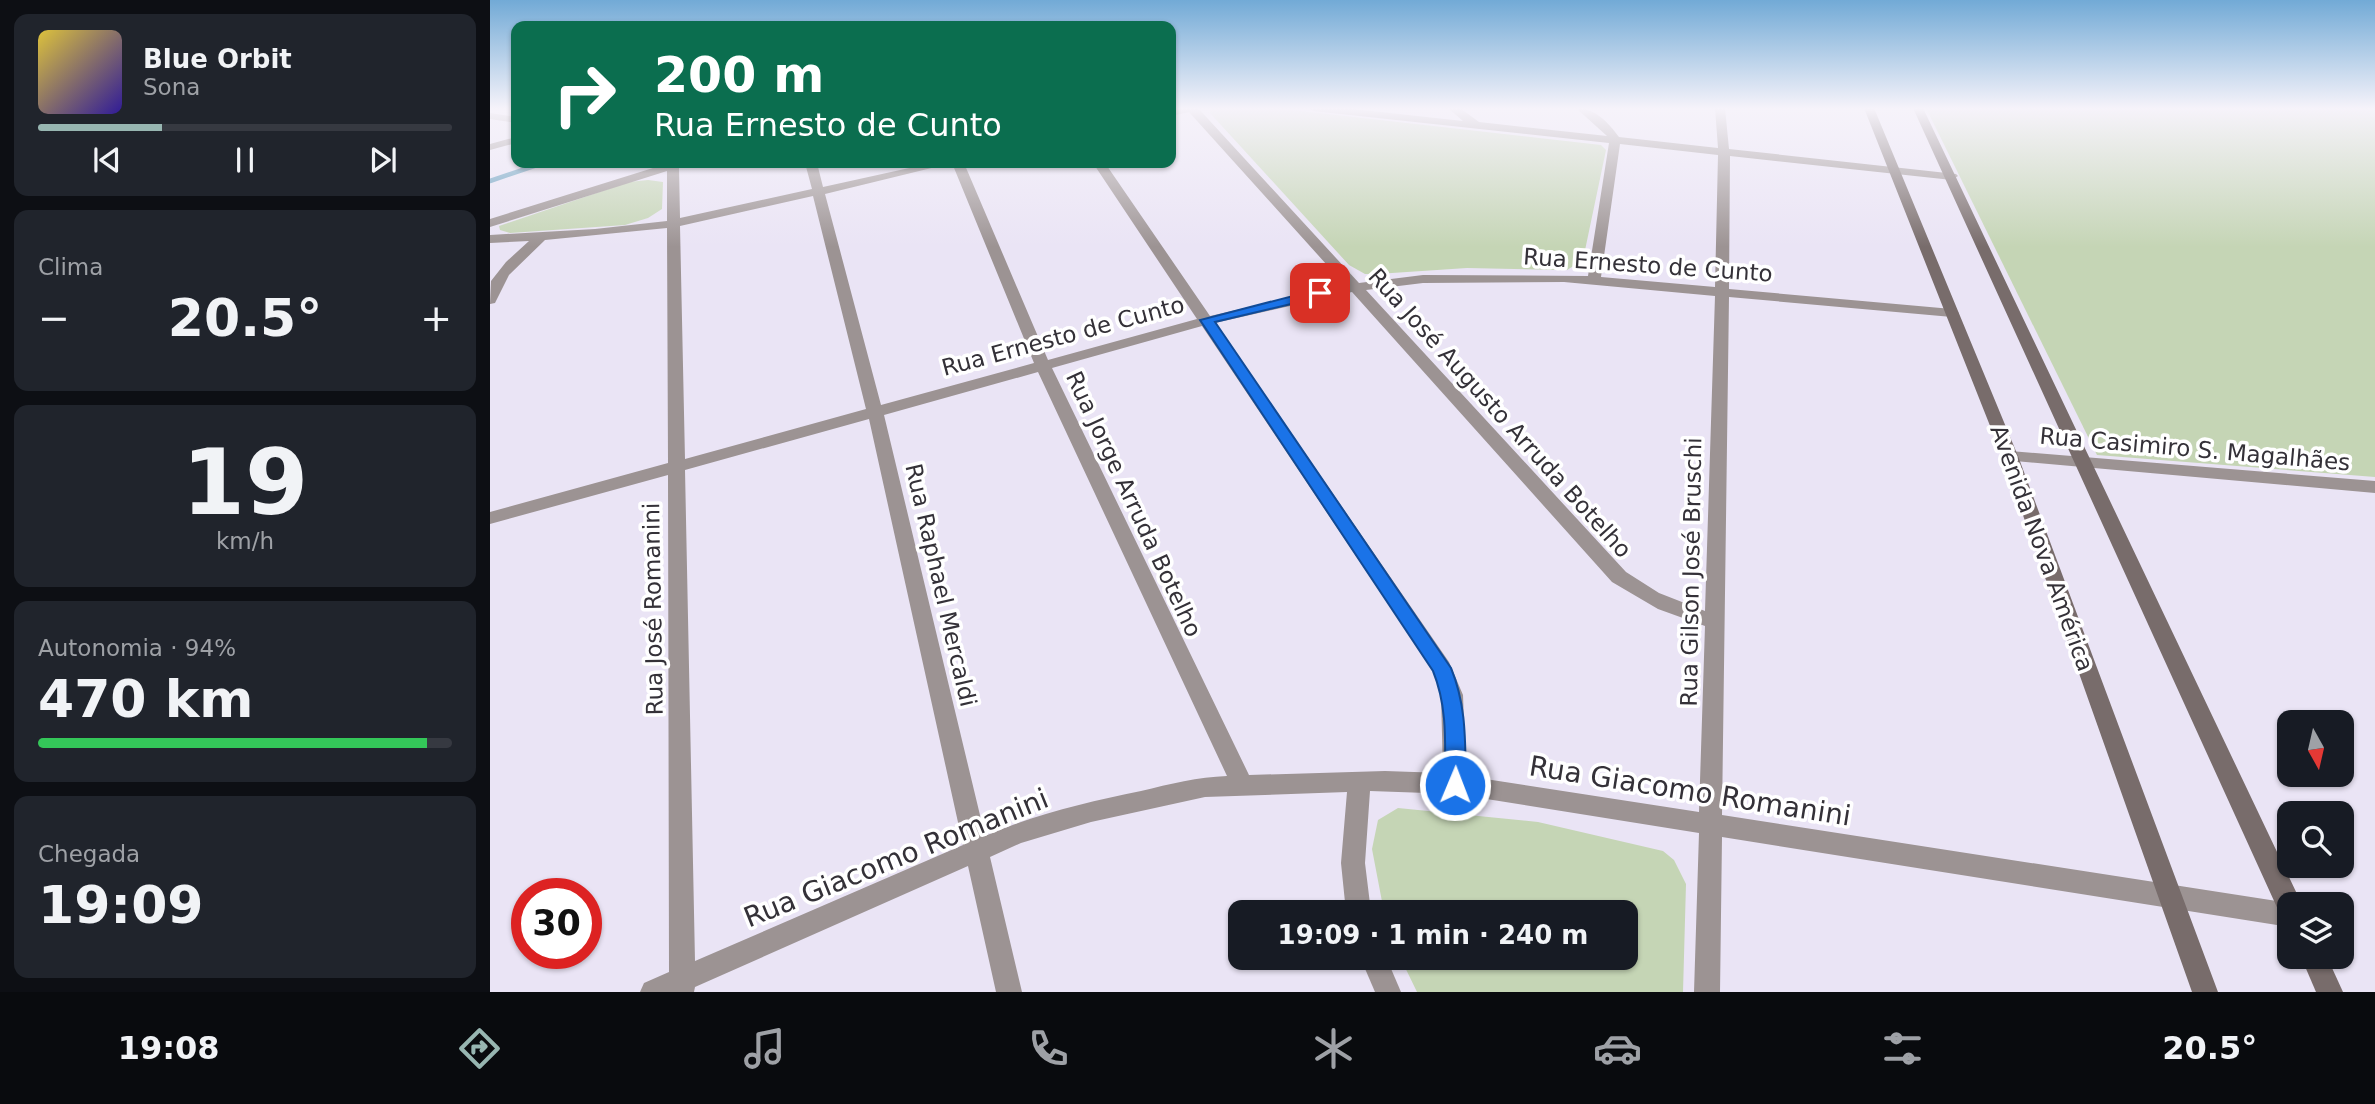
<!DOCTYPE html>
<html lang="pt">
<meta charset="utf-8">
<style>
body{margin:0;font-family:"DejaVu Sans",sans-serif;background:#20242c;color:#f1f3f6;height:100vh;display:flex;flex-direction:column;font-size:26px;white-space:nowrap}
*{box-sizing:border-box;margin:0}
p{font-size:23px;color:#9ea1a6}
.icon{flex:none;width:38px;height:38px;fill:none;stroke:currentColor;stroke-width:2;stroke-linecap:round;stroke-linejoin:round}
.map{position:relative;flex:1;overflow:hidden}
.panel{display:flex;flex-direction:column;gap:14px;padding:14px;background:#0d0f14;width:490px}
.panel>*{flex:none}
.hud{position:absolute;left:21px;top:21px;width:665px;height:147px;border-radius:14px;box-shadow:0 2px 5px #0004;background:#0b6e4f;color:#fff;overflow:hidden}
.needle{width:46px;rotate:172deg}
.controls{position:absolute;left:1787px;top:710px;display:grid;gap:14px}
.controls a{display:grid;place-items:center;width:77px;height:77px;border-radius:14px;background:#171b24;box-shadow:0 2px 5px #0004;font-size:35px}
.speed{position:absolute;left:21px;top:878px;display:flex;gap:14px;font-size:35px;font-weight:700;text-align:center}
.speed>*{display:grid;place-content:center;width:91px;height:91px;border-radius:50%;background:#171b24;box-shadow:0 2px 5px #0004;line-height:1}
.speed .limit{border:10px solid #d22;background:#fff;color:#111}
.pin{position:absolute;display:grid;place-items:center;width:60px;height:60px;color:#fff;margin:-30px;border-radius:14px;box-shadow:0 4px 10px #0006}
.me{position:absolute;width:77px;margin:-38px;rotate:1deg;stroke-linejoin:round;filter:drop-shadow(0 0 5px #0008)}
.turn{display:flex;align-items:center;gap:24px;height:147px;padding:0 28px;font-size:32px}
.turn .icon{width:91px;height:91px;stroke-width:2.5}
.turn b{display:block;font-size:49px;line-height:60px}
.big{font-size:52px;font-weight:800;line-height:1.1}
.panel .widget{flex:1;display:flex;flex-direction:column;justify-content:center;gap:10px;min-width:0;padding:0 24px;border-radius:14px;background:#20242c}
.panel .dial{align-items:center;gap:0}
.dial b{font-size:91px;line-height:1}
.song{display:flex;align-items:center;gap:21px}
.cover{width:84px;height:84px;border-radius:10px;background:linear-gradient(135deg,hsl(50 70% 55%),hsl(250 70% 35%))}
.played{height:7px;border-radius:4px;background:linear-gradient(90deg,#97b6b1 30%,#363941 30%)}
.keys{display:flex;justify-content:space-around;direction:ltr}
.heat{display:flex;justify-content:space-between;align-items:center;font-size:38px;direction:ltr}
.charge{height:10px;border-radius:5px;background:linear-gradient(90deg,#34c759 94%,#363941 0)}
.trip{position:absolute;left:738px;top:900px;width:410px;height:70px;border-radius:14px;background:#171b24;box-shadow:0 2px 5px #0004;font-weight:800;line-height:70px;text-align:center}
.menu{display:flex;height:112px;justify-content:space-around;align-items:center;background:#090b0e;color:#9ea1a6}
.menu .icon{width:49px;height:49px}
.menu .active{color:#97b6b1}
.menu b{font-size:32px;color:#f1f3f6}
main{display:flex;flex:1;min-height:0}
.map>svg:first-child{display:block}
.green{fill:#c5d5b5}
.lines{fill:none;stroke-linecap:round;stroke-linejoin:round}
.stream{stroke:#629bbb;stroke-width:4.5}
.street{fill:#9c9393;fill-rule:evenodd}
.secondary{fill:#786c6b;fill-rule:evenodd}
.route{fill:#1a73e8;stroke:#114b97;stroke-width:2}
.labels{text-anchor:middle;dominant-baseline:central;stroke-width:7;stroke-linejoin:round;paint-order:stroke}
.street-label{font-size:23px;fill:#343138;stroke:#fff}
.near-street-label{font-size:28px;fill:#343138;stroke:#fff}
</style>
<main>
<section class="panel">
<div class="widget">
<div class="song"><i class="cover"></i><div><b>Blue Orbit</b><p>Sona</p></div></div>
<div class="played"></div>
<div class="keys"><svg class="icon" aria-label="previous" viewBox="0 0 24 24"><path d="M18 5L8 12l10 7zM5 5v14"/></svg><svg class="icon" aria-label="pause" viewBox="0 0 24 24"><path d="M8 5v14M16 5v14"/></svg><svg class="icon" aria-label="next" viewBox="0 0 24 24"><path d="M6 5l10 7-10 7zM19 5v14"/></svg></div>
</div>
<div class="widget"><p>Clima</p>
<div class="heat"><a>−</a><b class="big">20.5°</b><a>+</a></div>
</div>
<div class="widget dial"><b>19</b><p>km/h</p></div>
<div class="widget"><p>Autonomia · 94%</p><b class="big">470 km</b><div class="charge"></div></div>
<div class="widget"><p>Chegada</p><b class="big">19:09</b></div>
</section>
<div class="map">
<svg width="1885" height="992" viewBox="0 0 1885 992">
<rect width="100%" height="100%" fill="#eae4f5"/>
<g class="green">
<path d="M721,108h63l327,37 5,5 -22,105 -4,7 -13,8 -100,-2 -90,6h-12l-16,-9 -139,-152z"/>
<path d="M1436,108h449v369l-278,-22z"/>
<path d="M158,180l15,2 -1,27 -14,9 -23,7 -115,8 -10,-3 -1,-4 130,-44z"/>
<path d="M908,808l140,14 125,29 11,9 12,24 -3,108h-266l-17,-35h226v-45h-242l-12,-63 6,-29z"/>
</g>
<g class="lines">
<path class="stream" d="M0,181l53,-18"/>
<g class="street">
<path d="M688,108h20l161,175 64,-8 165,1 21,-133 -296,-32 -5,-3h36l119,13 -15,-13h12l19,14 128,14 -31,-28c19,0 32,14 43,29l99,11 -3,-40h10l4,41 227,25 2,2 -6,4 -222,-24 -1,133 223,20 7,4 -7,4 -223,-20 -7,518 567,88 5,2h-5v22l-567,-90 -2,155h-26l5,-159 -244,-39 -85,-3 -5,72 6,49h-25l-5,-49 6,-71 -142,5 -114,25 -70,21 -31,14 32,135h-26l-28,-126 -273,121 -1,5h-54l4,-9 25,-11 -1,-497 -178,49v-12l178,-49 -1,-235 -122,12 -36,35 -14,28 -5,1 1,-23 15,-19 23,-21 -39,2v-8l105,-6 72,-8v-50l-177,56v-8l179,-56h18l-8,4 1,51 132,-29 -7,-26h12l6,24 109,-24h32l84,197 149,-41 -104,-156h12l105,153 135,-31 -156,-173 -18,4v-6zM1130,144l98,11 -3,132 -114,-10zM462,163l82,200 -153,42 -56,-211zM323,196l53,213 -181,50 -5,-233zM1074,282l151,14 -10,315 -46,-18 -33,-21 -260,-282 57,-7zM862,292l260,290 46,27 47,17 -6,186 -233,-36 -3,-81 -14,-33 -234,-339zM712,326l231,345 8,24 2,78 -58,-2 -136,4 -197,-407zM548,372l189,404c-29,1 -57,8 -86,15 -53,11 -106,23 -156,45l-101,-421zM379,419l94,426 -268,116 -10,-491z"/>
<path d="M0,113l26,4v6l-26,-4z"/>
<path d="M26,137v6l-26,7v-6z"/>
<path d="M1520,451l365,30v12l-371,-33 -2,-4z"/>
<path d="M870,957h26l15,35h-26z"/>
</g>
<g class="secondary">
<path d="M1374,108h10l144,348 200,536h-26l-190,-536z"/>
<path d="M1423,108h10l375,788 3,9h-12v12l-9,-3z"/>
<path d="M1811,957h26l16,35h-27z"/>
</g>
</g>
<linearGradient id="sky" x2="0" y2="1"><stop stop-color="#72aad6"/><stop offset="0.44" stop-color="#f6f3fa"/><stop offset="1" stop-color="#f6f3fa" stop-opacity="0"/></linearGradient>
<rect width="1885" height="247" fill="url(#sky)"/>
<path class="route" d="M830,289l7,4 -2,3 -110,26 236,346c16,39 14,75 15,117l-3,6 -8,3 -7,-3 -3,-6c0,-40 3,-77 -12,-114l-233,-351z"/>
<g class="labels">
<g class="street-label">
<text transform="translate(1158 265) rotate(4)">Rua Ernesto de Cunto</text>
<text transform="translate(573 336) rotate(-15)">Rua Ernesto de Cunto</text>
<text transform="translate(1010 413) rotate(48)">Rua José Augusto Arruda Botelho</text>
<text transform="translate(1705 449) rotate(5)">Rua Casimiro S. Magalhães</text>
<text transform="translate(644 504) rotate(65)">Rua Jorge Arruda Botelho</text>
<text transform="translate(1552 548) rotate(70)">Avenida Nova América</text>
<text transform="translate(1201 572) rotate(-89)">Rua Gilson José Bruschi</text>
<text transform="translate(451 585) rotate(77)">Rua Raphael Mercaldi</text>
<text transform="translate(163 609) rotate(-91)">Rua José Romanini</text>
</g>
<g class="near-street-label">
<text transform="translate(1200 791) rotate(9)">Rua Giacomo Romanini</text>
<text transform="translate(406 858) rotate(-22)">Rua Giacomo Romanini</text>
</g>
</g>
</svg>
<div class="controls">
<a><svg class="needle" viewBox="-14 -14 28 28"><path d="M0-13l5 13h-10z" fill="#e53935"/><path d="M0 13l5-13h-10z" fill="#9ea1a6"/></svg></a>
<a><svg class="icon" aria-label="search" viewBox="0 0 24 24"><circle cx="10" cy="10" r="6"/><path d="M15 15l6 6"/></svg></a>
<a><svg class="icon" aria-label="layers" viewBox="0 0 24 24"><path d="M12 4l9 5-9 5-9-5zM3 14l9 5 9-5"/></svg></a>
</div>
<div class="speed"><div class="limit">30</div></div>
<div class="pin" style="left:830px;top:293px;background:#d93025"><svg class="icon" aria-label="arrive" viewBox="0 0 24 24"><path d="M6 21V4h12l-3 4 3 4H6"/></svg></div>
<svg class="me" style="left:965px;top:785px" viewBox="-20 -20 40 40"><circle r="17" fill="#1a73e8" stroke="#fff" stroke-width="3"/><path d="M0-11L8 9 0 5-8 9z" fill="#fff"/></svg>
<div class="trip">19:09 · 1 min · 240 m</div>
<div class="hud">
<div class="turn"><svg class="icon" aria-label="right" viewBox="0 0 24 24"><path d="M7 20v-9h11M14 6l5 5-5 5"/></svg><div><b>200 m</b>Rua Ernesto de Cunto</div></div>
</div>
</div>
</main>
<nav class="menu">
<b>19:08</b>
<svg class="icon active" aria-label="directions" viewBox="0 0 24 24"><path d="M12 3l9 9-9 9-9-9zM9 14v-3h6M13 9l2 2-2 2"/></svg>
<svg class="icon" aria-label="music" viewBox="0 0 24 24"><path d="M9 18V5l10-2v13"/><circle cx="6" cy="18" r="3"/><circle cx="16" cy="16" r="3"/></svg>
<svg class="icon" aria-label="phone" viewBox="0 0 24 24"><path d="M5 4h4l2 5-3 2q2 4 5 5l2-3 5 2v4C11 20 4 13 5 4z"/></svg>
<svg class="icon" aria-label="climate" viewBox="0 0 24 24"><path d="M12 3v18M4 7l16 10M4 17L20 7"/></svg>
<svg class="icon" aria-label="car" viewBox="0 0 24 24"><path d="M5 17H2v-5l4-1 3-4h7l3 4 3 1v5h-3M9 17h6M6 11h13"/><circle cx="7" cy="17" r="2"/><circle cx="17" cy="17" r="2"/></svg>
<svg class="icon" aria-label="filters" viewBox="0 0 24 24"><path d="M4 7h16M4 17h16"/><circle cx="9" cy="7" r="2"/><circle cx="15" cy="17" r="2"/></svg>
<b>20.5°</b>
</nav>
